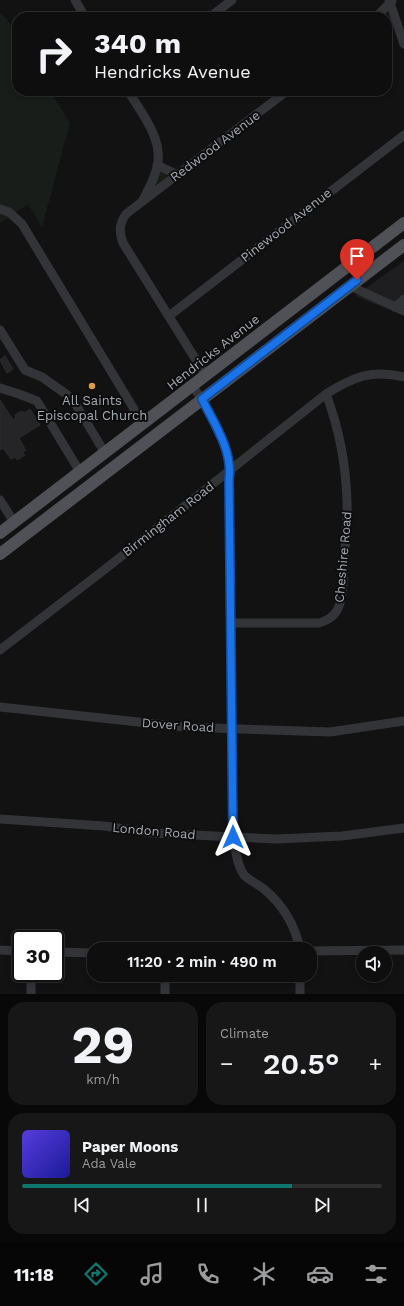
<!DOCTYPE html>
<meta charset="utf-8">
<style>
body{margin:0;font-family:"Work Sans",sans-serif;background:#171717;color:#f1f3f6;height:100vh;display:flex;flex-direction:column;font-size:15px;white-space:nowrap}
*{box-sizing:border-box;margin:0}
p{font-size:13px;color:#9b9c9e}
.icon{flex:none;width:22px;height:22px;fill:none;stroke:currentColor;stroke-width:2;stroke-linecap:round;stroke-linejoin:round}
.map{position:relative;height:994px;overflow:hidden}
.sheet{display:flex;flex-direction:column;gap:8px;padding:8px;background:#080808;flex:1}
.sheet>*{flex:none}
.banner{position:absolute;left:12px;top:12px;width:380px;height:84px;border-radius:16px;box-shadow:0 2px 6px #0003,0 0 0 1px #2e2e2e;background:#0e0e0e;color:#f1f3f6;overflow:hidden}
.buttons{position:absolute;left:356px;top:946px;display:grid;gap:8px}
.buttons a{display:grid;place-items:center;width:36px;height:36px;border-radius:50%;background:#0e0e0e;box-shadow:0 2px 6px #0003,0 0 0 1px #2e2e2e;font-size:20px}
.speed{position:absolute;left:12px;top:930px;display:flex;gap:8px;font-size:20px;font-weight:700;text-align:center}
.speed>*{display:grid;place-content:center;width:52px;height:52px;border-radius:50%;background:#0e0e0e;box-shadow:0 2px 6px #0003,0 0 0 1px #2e2e2e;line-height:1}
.speed .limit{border:2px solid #111;border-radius:6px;background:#fff;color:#111}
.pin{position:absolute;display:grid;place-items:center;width:34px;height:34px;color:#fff;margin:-41px -17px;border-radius:50% 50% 50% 0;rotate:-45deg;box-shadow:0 0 4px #0007}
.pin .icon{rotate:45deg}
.me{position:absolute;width:44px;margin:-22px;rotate:0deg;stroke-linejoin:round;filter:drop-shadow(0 0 3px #0008)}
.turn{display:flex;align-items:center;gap:14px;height:84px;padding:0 16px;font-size:18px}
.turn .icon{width:52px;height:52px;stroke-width:2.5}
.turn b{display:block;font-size:28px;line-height:34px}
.big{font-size:30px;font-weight:600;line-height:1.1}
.sheet .widget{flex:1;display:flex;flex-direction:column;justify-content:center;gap:6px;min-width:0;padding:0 14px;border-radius:16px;background:#171717}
.sheet .dial{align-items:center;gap:0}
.dial b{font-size:52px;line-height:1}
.song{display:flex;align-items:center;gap:12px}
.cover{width:48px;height:48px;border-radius:6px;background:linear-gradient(135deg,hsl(250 70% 55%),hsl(240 70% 35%))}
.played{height:4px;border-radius:2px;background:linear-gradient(90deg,#0f766e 75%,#2e2e2e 75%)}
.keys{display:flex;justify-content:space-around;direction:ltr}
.heat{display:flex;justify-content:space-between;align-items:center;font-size:22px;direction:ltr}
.sheet .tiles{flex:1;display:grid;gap:8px;grid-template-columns:1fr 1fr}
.widget:last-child{grid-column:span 2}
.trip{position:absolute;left:87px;top:942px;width:230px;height:40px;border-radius:16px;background:#0e0e0e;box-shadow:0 2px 6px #0003,0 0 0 1px #2e2e2e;font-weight:600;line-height:40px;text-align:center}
.tabs{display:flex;height:64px;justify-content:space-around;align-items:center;background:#060606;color:#9b9c9e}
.tabs .icon{width:28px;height:28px}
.tabs .on{color:#0f766e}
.tabs b{font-size:18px;color:#f1f3f6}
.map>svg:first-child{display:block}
.built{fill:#1e1e20}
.green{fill:#181d19}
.building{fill:#252527;stroke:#2c2c2f}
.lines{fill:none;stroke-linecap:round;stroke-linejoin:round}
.minor{stroke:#333437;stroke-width:9}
.major{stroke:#4f5156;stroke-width:12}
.route-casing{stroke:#114b97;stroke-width:10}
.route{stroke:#1a73e8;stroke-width:7}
.poi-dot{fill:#dd9c3f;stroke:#0d0d0e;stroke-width:1.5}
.labels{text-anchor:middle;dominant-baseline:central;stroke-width:4;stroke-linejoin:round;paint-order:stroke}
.street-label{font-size:13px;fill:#a4aab2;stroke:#0d0d0e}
.poi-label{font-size:13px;fill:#a4aab2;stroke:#0d0d0e}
</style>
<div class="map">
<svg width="404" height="994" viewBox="0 0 404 994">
<rect width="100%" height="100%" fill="#121213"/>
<path class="built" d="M404,261v55l-49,-20z"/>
<g class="green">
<path d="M0,14l7,5 10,16v56h33l20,32 -28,104 -14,-23 -28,19z"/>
<path d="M162,170l5,2v7l-12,9 -1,-2 5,-14z"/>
</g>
<g class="building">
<path d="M5,356l8,13 -6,4 -7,-13z"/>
<path d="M0,400l13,20 3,-2 -1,-3 7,-4 2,2 6,-4 10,16 -21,13 5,9v2l2,1 -4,2 3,3 -8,5 -2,-3 -4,2 -8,-11 -3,2z"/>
</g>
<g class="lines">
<g class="minor">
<path d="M75,0l10,17"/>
<path d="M389,0l15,44"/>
<path d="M210,17l22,-17"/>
<path d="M376,17l16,-16"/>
<path d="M128,91c14,23 38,51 28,80 -3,10 -8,19 -13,29"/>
<path d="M157,165l21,10"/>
<path d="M0,209l9,3 13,12 121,200"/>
<path d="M350,286l54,25"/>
<path d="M395,307l9,-8"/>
<path d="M169,316l235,-181"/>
<path d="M0,330l25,40 17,7 24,17 7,6 32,53"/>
<path d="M206,376l-83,-133c-4,-11 -4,-19 3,-29l161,-123"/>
<path d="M192,386l10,13 22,44 7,27 -2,9 4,358c3,12 3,27 11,38 6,6 14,9 20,14 19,16 31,36 36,60"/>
<path d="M0,388l19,6 18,7 43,71"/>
<path d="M0,500l14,22"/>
<path d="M231,623h88c7,-2 13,-5 17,-11 8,-12 7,-35 8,-48 1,-21 4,-41 3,-62 -1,-36 -8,-74 -21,-108"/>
<path d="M0,650l104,-80 222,-176c27,-17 46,-25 78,-17"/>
<path d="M0,707l184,20 146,5 74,-11"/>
<path d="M0,819l104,7 48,7 124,6 66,-3 62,-8"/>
<path d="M0,950l21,1"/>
<path d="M310,951l94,-1"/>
<path d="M55,952l39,1"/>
<path d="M31,994v-21"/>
<path d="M165,994v-19"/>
<path d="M300,994v-19"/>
</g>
<g class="major">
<path d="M0,533l404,-310"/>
<path d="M0,554l404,-309"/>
</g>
</g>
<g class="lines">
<defs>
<path id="route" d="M233,837l-4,-358c4,-28 -15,-56 -27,-80l155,-119"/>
</defs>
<use href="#route" class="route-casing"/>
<use href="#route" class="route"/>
</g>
<circle class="poi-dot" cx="92" cy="386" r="4"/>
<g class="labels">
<g class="street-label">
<text transform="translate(215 146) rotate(-37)">Redwood Avenue</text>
<text transform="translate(286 225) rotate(-38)">Pinewood Avenue</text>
<text transform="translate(213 352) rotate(-38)">Hendricks Avenue</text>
<text transform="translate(168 519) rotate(-38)">Birmingham Road</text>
<text transform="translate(343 557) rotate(-85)">Cheshire Road</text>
<text transform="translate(178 725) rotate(4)">Dover Road</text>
<text transform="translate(154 831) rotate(5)">London Road</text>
</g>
<g class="poi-label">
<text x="92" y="400">All Saints<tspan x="92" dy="15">Episcopal Church</tspan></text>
</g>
</g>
</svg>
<div class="buttons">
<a><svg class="icon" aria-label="sound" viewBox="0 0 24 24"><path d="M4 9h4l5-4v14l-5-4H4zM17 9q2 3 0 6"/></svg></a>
</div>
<div class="speed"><div class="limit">30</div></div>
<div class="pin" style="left:357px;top:280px;background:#d93025"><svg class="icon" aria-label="arrive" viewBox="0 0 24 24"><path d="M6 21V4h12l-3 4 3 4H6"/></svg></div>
<svg class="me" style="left:233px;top:837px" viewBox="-20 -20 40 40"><path d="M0-17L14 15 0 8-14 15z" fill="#1a73e8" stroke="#fff" stroke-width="4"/></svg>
<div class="trip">11:20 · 2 min · 490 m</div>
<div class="banner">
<div class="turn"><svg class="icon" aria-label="right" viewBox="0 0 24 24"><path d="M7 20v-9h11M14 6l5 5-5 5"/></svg><div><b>340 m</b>Hendricks Avenue</div></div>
</div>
</div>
<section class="sheet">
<div class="tiles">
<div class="widget dial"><b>29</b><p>km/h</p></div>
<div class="widget"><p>Climate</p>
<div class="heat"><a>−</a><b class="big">20.5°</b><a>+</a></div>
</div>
<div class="widget">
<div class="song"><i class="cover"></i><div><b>Paper Moons</b><p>Ada Vale</p></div></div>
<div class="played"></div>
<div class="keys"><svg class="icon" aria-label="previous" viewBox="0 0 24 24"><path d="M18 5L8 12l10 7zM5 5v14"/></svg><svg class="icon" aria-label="pause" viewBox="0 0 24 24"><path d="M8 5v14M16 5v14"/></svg><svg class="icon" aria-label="next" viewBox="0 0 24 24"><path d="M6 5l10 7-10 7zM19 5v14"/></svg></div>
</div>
</div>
</section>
<nav class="tabs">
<b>11:18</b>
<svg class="icon on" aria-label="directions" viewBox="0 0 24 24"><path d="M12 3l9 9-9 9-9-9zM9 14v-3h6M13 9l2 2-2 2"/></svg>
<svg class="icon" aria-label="music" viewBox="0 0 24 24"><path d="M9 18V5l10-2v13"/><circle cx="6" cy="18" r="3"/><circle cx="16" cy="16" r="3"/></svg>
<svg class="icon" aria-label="phone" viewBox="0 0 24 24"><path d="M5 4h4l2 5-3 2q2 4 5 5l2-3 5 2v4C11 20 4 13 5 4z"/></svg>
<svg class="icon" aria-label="climate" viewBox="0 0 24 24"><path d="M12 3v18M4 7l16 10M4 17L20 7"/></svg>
<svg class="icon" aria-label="car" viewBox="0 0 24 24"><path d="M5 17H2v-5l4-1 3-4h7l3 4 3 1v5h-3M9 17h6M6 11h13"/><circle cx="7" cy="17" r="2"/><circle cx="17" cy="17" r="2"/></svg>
<svg class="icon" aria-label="filters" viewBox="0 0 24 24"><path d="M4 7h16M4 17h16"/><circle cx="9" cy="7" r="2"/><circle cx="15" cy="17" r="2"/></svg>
</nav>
